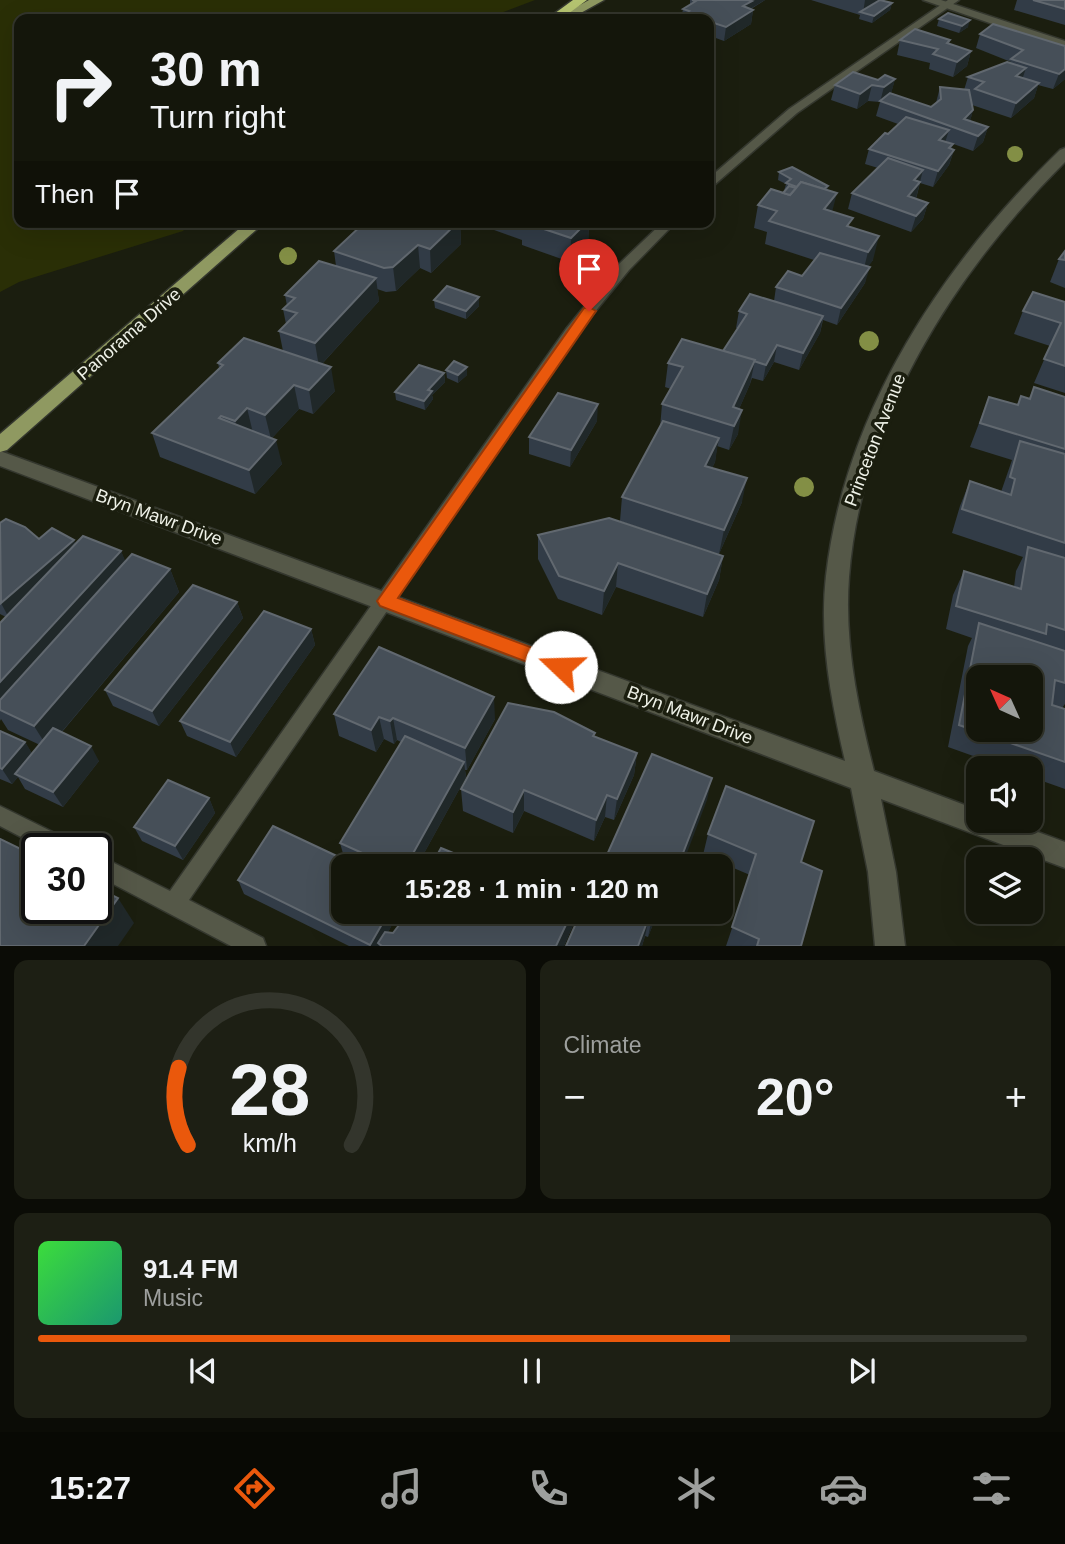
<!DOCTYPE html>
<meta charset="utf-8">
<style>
body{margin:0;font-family:Arial,sans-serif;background:#1d1f14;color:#f1f3f6;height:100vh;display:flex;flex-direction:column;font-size:26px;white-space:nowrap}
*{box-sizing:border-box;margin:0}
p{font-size:23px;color:#9d9f9d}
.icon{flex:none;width:38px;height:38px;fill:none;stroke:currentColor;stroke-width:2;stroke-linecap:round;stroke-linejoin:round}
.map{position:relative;height:946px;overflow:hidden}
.drawer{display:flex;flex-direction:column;gap:14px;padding:14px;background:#0b0c06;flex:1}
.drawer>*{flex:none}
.top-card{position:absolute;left:14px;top:14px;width:700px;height:214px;border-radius:14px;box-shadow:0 7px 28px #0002,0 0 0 2px #33352c;background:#14160b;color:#f1f3f6;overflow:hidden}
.needle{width:46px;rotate:315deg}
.buttons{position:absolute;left:966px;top:665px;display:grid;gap:14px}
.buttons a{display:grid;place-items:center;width:77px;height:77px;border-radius:14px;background:#14160b;box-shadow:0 7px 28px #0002,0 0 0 2px #33352c;font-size:35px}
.speed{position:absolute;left:21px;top:833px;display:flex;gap:14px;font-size:35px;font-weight:700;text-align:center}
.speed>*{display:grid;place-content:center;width:91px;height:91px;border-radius:50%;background:#14160b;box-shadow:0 7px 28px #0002,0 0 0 2px #33352c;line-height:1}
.speed .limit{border:4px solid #111;border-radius:10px;background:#fff;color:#111}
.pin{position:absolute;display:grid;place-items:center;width:60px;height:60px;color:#fff;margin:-72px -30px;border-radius:50% 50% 50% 0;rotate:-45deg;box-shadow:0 0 7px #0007}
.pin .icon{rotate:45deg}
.me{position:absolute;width:77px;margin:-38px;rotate:291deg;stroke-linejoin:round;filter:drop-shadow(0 0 5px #0008)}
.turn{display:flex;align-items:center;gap:24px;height:147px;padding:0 21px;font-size:32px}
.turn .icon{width:91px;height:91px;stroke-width:2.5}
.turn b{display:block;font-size:49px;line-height:60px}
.then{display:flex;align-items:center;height:66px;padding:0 21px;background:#0003;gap:14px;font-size:26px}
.big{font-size:52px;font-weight:700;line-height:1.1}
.drawer .tile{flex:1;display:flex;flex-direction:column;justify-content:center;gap:10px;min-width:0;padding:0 24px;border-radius:14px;background:#1d1f14}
.drawer .dial{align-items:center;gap:0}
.dial svg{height:182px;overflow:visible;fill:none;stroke:#33352c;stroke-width:7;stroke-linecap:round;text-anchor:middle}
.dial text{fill:#f1f3f6;stroke:none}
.song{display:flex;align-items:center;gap:21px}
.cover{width:84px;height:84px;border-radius:10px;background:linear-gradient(135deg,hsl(120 70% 55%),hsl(160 70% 35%))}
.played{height:7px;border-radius:4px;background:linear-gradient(90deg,#ea580c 70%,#33352c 70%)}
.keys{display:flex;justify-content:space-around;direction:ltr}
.heat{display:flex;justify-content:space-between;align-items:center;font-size:38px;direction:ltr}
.drawer .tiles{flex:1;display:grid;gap:14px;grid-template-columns:1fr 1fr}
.tile:last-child{grid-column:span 2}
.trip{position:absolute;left:331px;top:854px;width:402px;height:70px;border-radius:14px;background:#14160b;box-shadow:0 7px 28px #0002,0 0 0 2px #33352c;font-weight:700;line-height:70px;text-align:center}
.menu{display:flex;height:112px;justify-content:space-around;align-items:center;background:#080904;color:#9d9f9d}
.menu .icon{width:49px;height:49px}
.menu .selected{color:#ea580c}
.menu b{font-size:32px;color:#f1f3f6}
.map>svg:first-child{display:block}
.green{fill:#2a2f06}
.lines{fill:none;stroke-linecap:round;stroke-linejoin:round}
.lane-casing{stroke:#34372e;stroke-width:3}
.street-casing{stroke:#34372e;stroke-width:3}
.primary-casing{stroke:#34372e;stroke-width:3}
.highway-casing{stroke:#34372e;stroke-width:3}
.lane{fill:#555848;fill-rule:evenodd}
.street{fill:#555848;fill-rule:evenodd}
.primary{fill:#8f9961;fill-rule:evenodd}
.highway{fill:#b6c571;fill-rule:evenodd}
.tree{fill:#838f45}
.wall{fill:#323c47}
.shaded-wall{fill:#202829}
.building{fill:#464f58;stroke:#61686f;stroke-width:2;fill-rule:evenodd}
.route{fill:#ea580c;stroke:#983908;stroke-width:2}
.labels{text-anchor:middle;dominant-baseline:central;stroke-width:7;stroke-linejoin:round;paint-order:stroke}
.street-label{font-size:18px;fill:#eef1e7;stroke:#1b1e0f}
</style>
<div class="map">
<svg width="1065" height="946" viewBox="0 0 1065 946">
<rect width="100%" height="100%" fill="#1b1e0f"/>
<path class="green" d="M0,0h535l-50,19h-466v203h171l-7,9 -164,51 -19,10z"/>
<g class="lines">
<defs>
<g id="lane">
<path d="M948,0h11l-162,113 -84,73 -4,1v-9l80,-69z"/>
<path d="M663,222h13l-47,48 -53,65 -387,565 74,38 3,8h-35l-135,-71v-21l74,37 396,-562 53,-65z"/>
<path d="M0,806l73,36 3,7h-32l-44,-23z"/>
</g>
<g id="street">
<path d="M923,0h18l124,41v8z"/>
<path d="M1065,148v14c-110,110 -204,256 -216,415 -5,66 9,131 25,194l104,39v11h30l57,21v26l-184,-69 15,73 9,74h-30l-7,-74 -17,-84 -851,-322v-15l845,310c-14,-61 -26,-123 -19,-185 19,-166 117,-312 234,-426z"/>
</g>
<g id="primary">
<path d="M589,0h15l-34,19h-15z"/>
<path d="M247,222h18l-258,228 -7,2v-18z"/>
</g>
<path id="highway" d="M573,0h14l-26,19h-14z"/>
</defs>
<use href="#lane" class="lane-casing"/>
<use href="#street" class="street-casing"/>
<use href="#primary" class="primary-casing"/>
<use href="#highway" class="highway-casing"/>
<use href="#lane" class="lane"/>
<use href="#street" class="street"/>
<use href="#primary" class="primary"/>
<use href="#highway" class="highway"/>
</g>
<g class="tree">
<circle cx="1015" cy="154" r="8"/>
<circle cx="288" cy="256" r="9"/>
<circle cx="869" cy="341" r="10"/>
<circle cx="804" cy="487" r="10"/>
</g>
<g class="wall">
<path d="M690,0h75l-14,9 2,1 -2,14 -27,17 -11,-4 -4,-18h-33l1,-1 5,-4 1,-5 7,-4z"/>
<path d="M811,0h67l-1,2 15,1 -2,7 -18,13 -13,-4 1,-4z"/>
<path d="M1017,0h48v25l-51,-15z"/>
<path d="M939,19l29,8 -9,6 -22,-7z"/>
<path d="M980,34l85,12v33l-12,10 -15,-4 -4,13 -23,20 -39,-13 1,5 -3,11 18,6 -5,15 -10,9 -28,-10 6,8 3,1 -5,15 -16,22 -13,-4 -4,16 12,4 -5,16 -12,13 -63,-23 4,-16 26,-25 -13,-4 4,-15 19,-15 10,-10 -22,-8 4,-14 -12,-1 -11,8 -26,-9 4,-15 60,-6 -4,14 40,14 5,-4 4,-16 24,3 4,-13 42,-14 1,-1 -35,-14z"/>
<path d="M900,40h50l-1,4 22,7 -4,15 -14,11 -24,-8 1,-6 -33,-8z"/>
<path d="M779,172l49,14 -1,4 5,21 19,17 22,32 -5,6 -3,17 -28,42 -14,-5 -3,13 -21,37 -25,-8 -11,19 -11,-3 -2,6 -11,25 -1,25 -9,16 -12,-4 -2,16 -3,6 30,34 -23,52 -99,-33 2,-24 38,-69 2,-24 9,-15 -6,-2 3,-24 55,-12 15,-23h-2l3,-17 35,-10 2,-14 26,-11 12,-16 -49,-16 2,-12 -13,-4 4,-23 25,-12 1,-2 2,-7 -8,-4z"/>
<path d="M365,222h95l1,22 -30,29 -11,-5 -24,23 -10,1 -9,-3 2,12 -57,63 13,27 -22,23 -14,-5 -27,29 10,26 -27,30 -95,-37 -8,-24 67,-65 -1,-5 65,-12 -4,-20 7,-7 -3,-15 4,-3 -2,-11 51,-29 -2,-15z"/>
<path d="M460,222h129l-1,22 -18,18 -48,-17v-5l-39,-14 -4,4 -19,-7z"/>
<path d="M1065,251v37l-15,-6 9,-23z"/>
<path d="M479,297v9l-13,13 -31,-11 -1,-8z"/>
<path d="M1065,302v91l-31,-10 16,-37 -36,-12 9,-23z"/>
<path d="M446,370l21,5 -9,8 -11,-5z"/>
<path d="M444,373l1,9 -13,13 1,4 -8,11 -29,-10 -1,-8z"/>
<path d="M1034,387l31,10v307l-3,4 3,1v80l-34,-12v-9h-24l-59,-21 20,-101 4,-8 -26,-9 7,-34 11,-24 50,16 2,-16 7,-14 -71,-24 8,-27 10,-25 31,11 11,-32 -42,-13 19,-50 28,8 4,-9 8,2z"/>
<path d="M597,421l-27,46 -41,-13v-17z"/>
<path d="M0,523l39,16 82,12 4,11 45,7 9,23 -117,140 37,29 -36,46 -38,-18 -7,-12 -6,7 -12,-5v-48l25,11 7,12 8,-9 -32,-15 -7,-11 -1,2v-98l6,-6 -6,-3z"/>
<path d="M538,535l185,21 -4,24 -16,37 -87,-30 -14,28 -44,-16 -20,-40z"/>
<path d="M237,602l6,16 -84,108 -46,-20 -8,-16z"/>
<path d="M311,629l4,16 -79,112 -49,-21 -7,-15z"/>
<path d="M334,714l161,5 -28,51h-2l1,7 -49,89h-53l-20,-9 -4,-14 61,-101 -4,-2 -3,4 -10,-5 -8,13 -37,-16z"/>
<path d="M595,733l-1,3 43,17 -3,22 -20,45 -9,-3 -11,24 -70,-30 -11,22 -50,-22 -2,-22z"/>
<path d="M209,798l6,15 -32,47 -41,-19 -8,-14z"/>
<path d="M708,834l93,28v84h-75l24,-71 -47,-20z"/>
<path d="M238,880l105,32h56l-11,20 5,1 181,-10 -10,23h-215l-105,-52z"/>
<path d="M581,912h83l-4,9 -5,-2 -7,18 -3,-1 -3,10h-76z"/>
</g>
<g class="shaded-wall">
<path d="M741,0h24l-15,9 3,1 -2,14 -27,17 2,-14z"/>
<path d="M865,0h13l-2,6 -13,7z"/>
<path d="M892,3l-2,7 -18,13 2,-7z"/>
<path d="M970,20l-2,7 -9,6 3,-7z"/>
<path d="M714,23l-1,14 -4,2v-13z"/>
<path d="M971,51l-4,15 -14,11 4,-15z"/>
<path d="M1026,68l-5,15 -5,-7z"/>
<path d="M1065,69v10l-12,10 6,-15z"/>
<path d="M895,79l-4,15 -11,8 4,-15z"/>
<path d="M1039,83l-5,15 -23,20 5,-15z"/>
<path d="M872,85l-4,16 -11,8 3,-15z"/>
<path d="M973,110l-4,16 -5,-7z"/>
<path d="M988,127l-5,15 -10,9 5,-15z"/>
<path d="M949,130l-5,16 -5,-6z"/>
<path d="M953,144l-3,12 4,-6 -5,15 -16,22 5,-16 11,-23z"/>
<path d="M923,170l-7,28 -8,-2 6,-16z"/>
<path d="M837,193l-6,23 -7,-7z"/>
<path d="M928,203l-5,16 -12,13 5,-16z"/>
<path d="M458,222h2l1,22 -30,29 -1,-24z"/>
<path d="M478,222h5v4l-4,4z"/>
<path d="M587,222h2l-1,22 -18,18 1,-24z"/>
<path d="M879,236l-6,24 -11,16 6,-24z"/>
<path d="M418,245l2,23 -24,23 -3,-24z"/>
<path d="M870,267l-5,16 -28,42 4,-17z"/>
<path d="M376,278l3,23 -60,66 -4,-24z"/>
<path d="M479,297v9l-13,13v-8z"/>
<path d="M823,316l-3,17 -21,37 4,-17z"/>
<path d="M777,345l-3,17 -11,19 3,-16z"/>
<path d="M755,360l-5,24 -18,41 1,-18z"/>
<path d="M331,367l4,24 -22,23 -4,-24z"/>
<path d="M467,367v8l-9,8v-8z"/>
<path d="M444,373l1,9 -13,13 1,4 -8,11 -1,-9 4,-11z"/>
<path d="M294,385l5,24 -28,30 -6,-24z"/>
<path d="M598,404l-1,17 -27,46 1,-17z"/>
<path d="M247,408l6,25 -12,12 -6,-24z"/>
<path d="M742,410l-4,24 -9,16 5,-24z"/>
<path d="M719,438l-4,24 -14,28 4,-24z"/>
<path d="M276,440l6,24 -27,30 -6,-24z"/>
<path d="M747,478l-5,24 -23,52 5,-24z"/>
<path d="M74,540l8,17 -72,63 -9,-17z"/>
<path d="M121,551l10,23 -131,136v-28z"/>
<path d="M723,556l-4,24 -16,37 4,-23z"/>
<path d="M618,563l-2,24 -14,28 2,-24z"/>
<path d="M170,569l9,23 -131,156 -14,-22z"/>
<path d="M237,602l6,16 -84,108 -7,-15z"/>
<path d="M311,629l4,16 -79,112 -6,-15z"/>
<path d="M494,697l1,22 -28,51 -2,-22z"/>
<path d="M379,717l5,22 -8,13 -5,-22z"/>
<path d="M393,718l4,22 -3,4 -4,-23z"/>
<path d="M25,742l10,16 -20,16 3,3 -6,7 -10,-15z"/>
<path d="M91,746l8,15 -36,46 -10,-15z"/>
<path d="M637,753l-3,22 -20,45 3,-21z"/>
<path d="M464,762l2,15 -49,89h-11z"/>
<path d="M712,778l-5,22 -25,66h-4z"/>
<path d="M524,790v21l-11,22v-21z"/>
<path d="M607,795l-2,22 -11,24 2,-21z"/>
<path d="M209,798l6,15 -32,47 -8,-14z"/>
<path d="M118,898l16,25 -16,23h-34z"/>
<path d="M389,912h10l-18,33 -3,-2 1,3h-9z"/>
<path d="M572,912h3l-1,11 -10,23h-8z"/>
<path d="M654,912h3l-2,7 -7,18 4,-19z"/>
<path d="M649,917l-4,19 -3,10h-4z"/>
</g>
<g class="building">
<path d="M692,0h56l4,1 -9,5 10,4 -27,17 -12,-4 -5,3v-7h-28l-4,-1 12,-7 -6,-2 13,-8z"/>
<path d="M880,0l12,3 -18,13 -14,-4z"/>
<path d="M1033,0h32v9z"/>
<path d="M948,13l22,7 -8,6 -23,-7z"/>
<path d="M993,24l72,22v23l-6,5 -48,-15 12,-9 -43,-16z"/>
<path d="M915,29l35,11 -3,3 24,8 -14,11 -24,-8 5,-5 -38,-9z"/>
<path d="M1007,62l19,6 -10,8 23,7 -23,20 -41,-14 9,-7 -16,-5z"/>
<path d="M853,72l25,8 7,-5 10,4 -11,8 -12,-2 -12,9 -25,-9z"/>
<path d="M940,87l29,3 4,20 -9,9 24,8 -10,9 -98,-35 10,-8 41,14 10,-8z"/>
<path d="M906,117l43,13 -10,10 14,4 -4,4 5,2 -16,21 -69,-22 16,-16 3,1z"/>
<path d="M888,158l35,12 -9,10 6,2 -12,14 20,7 -12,13 -64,-23z"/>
<path d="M792,167l36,19 -4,3 -23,-7 -4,5 -11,-4 5,-4 -12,-7z"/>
<path d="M801,182l36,11 -13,16 29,9 -6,8 32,10 -11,16 -99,-31 8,-10 -19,-6 13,-16 19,6z"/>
<path d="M789,186l7,2 -6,7 -7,-2z"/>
<path d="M365,222h93l-28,27 -12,-4 -25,22 -9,1 -50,-17z"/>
<path d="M523,222h64l-16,16z"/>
<path d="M1065,251v9l-6,-1z"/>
<path d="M820,253l50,14 -29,41 -65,-21 12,-16 14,5z"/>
<path d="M319,261l57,17 -61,65 -36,-12 18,-18 -14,-4 12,-11 -10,-3z"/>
<path d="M447,286l32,11 -13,14 -32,-11z"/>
<path d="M1033,292l32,10v64l-21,-7 17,-36 -38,-12z"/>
<path d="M750,294l73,22 -20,37 -26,-8 -11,20 -43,-14 24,-37 -8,-3z"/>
<path d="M244,338l87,29 -22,23 -15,-5 -29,30 -18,-7 -12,13 -14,-5 -2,2 57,22 -27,30 -97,-37 71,-68 -5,-2z"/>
<path d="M682,339l73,21 -22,47 9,3 -8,16 -72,-22 21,-37 -15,-4z"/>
<path d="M454,361l13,6 -9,8 -12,-5z"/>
<path d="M419,365l25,8 -16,17 4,1 -8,10 -29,-9z"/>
<path d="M1034,387l31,10v52l-85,-26 9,-26 29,8 3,-9 9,3z"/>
<path d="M558,393l40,11 -27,46 -42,-13z"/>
<path d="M663,421l56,17 -14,28 42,12 -23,52 -102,-33z"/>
<path d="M1020,441l45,13v89l-103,-34 8,-28 41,14 4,-16 -5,-2z"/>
<path d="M609,518l114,38 -16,38 -89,-31 -14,28 -45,-15 -21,-41z"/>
<path d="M6,519l19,8 14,12 13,-11 22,12 -73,63 -1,-80z"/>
<path d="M83,536l38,15 -121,131v-59z"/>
<path d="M1028,547l37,11v72l-18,-6 -1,10 -90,-28 8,-35 57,18z"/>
<path d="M132,554l38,15 -136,157 -34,-16v-10z"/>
<path d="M193,585l44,17 -85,109 -47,-21z"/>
<path d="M264,611l47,18 -81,113 -50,-21z"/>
<path d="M979,623l86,28v32l-10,-3 -3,25 13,4v53l-106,-37zM978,677h53v53h-53z"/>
<path d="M379,647l115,50 -29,51 -72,-30 -3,3 -11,-4 -8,13 -37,-16z"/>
<path d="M508,703l46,9 41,21 -2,3 44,17 -20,46 -10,-4 -11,25 -72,-30 -11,22 -52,-23z"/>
<path d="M53,728l38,18 -38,46 -38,-18z"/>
<path d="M0,731l25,11 -23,27 -2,-1z"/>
<path d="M405,736l59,26 -58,104h-15l-51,-23z"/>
<path d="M652,754l60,24 -34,88h-76z"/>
<path d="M168,780l41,18 -34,48 -41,-19z"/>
<path d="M726,786l88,35 -13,41 21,9 -21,75h-44l2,-7 -27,-12 24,-73 -48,-20z"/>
<path d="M273,826l85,40h-15v46h46l-19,33 -132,-65z"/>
<path d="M0,839l37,18v51h59v-21l22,11 -34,48h-84z"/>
<path d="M441,848l44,18h-54z"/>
<path d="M407,912h165l-16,34h-174l-4,-3 7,-11 8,1 9,-12z"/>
<path d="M581,912h73l-2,6 -3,-1 -11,29h-72z"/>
</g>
<path class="route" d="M589,307l7,4 -198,287 170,63 2,6 -2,5 -7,3 -181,-69 -3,-5 207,-293z"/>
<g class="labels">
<g class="street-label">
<text transform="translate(129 334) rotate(-41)">Panorama Drive</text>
<text transform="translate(875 440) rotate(-69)">Princeton Avenue</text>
<text transform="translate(159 517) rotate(20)">Bryn Mawr Drive</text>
<text transform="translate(690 715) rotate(21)">Bryn Mawr Drive</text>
</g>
</g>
</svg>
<div class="buttons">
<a><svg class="needle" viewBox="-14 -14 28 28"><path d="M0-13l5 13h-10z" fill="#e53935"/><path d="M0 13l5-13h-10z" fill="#9d9f9d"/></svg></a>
<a><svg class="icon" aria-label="sound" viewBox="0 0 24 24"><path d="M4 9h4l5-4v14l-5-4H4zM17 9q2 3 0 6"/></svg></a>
<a><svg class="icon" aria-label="layers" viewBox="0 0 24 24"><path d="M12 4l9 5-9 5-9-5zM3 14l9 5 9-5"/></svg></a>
</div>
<div class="speed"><div class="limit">30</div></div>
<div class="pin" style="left:589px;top:311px;background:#d93025"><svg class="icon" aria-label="arrive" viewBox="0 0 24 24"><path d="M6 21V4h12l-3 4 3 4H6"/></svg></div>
<svg class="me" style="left:561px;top:667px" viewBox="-20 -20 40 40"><circle r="19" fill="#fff"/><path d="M0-13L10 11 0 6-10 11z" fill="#ea580c"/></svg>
<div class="trip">15:28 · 1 min · 120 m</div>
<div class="top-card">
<div class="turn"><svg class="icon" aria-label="right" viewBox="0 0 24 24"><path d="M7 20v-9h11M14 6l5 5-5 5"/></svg><div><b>30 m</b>Turn right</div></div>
<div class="then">Then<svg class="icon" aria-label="arrive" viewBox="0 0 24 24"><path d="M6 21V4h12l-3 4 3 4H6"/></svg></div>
</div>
</div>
<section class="drawer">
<div class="tiles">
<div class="tile dial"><svg viewBox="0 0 100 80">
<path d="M14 69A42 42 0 1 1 86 69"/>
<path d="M14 69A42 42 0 0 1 10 35" stroke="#ea580c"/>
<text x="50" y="56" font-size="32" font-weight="700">28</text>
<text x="50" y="72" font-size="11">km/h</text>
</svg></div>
<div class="tile"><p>Climate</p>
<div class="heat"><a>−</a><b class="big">20°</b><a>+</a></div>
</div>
<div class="tile">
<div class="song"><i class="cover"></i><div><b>91.4 FM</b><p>Music</p></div></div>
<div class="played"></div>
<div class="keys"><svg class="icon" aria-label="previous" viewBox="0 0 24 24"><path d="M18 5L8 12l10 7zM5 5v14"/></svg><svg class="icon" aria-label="pause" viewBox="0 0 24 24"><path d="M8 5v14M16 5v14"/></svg><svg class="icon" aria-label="next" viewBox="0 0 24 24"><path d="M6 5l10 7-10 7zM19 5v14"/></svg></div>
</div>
</div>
</section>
<nav class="menu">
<b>15:27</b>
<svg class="icon selected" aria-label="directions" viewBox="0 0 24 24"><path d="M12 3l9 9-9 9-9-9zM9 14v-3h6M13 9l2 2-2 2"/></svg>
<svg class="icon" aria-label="music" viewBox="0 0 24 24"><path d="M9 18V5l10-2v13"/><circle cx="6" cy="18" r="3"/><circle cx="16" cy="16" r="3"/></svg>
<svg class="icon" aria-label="phone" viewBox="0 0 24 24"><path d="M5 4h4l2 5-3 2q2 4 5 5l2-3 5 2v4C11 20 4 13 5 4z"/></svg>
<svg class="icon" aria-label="climate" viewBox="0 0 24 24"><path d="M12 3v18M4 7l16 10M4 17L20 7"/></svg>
<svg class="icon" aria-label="car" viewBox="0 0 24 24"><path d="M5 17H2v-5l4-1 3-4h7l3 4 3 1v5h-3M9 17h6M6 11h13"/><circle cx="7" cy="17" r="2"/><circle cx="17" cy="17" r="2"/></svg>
<svg class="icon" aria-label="filters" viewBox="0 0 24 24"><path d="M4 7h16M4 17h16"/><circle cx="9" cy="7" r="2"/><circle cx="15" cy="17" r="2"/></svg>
</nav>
